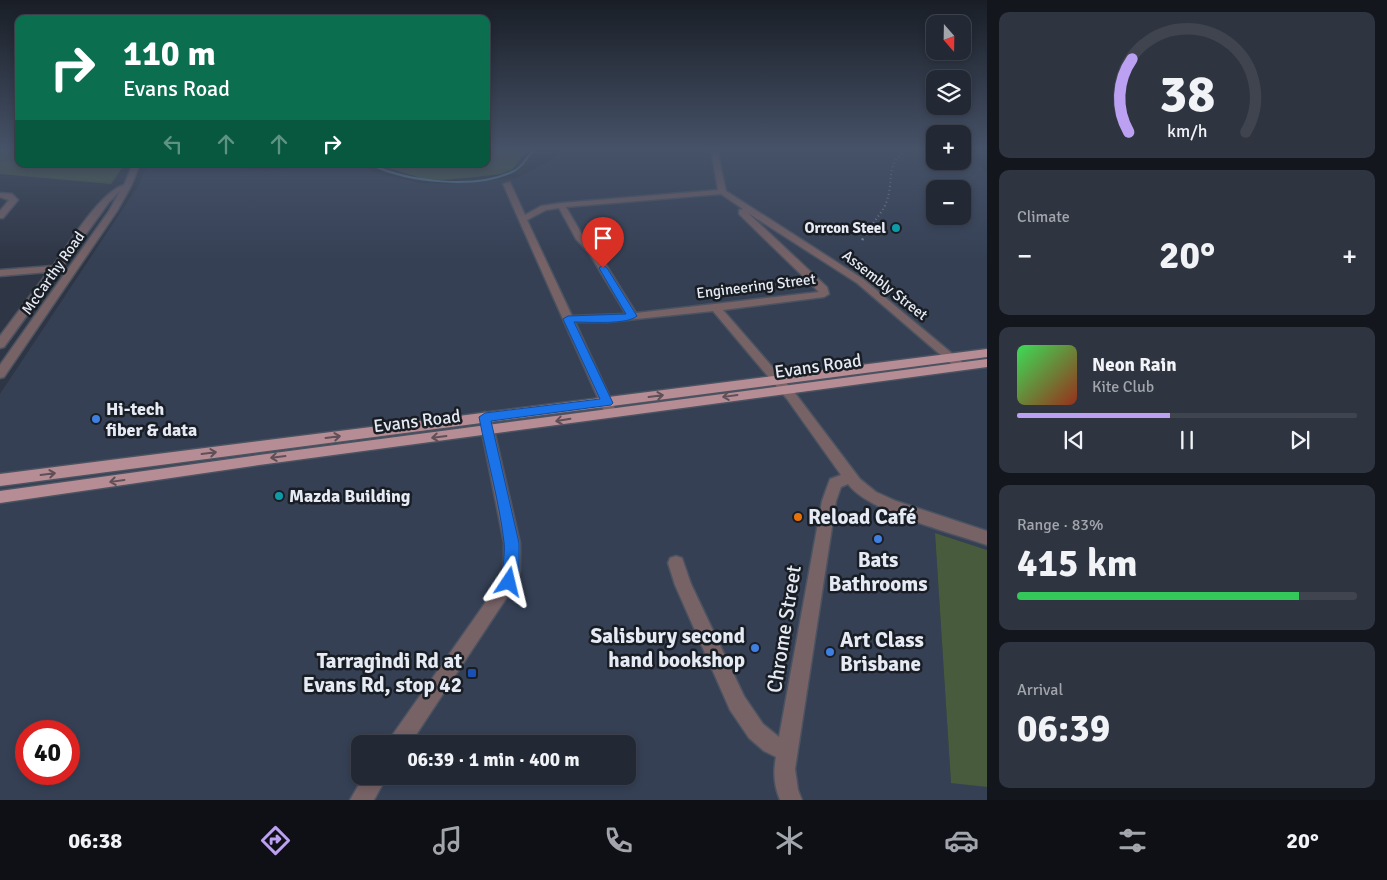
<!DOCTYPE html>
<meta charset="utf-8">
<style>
body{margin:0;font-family:Signika,sans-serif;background:#2e3440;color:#f1f3f6;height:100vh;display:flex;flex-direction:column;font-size:19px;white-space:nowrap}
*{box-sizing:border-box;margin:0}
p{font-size:16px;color:#a2a6ac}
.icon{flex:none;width:28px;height:28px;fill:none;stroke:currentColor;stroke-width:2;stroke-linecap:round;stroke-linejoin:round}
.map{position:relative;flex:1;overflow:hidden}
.side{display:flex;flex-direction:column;gap:12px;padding:12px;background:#13161d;width:400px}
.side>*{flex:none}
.guide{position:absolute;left:15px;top:15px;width:475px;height:152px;border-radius:10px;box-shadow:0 2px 8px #0003,0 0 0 1px #3f444f;background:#0b6e4f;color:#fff;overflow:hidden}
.needle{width:32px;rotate:160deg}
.tools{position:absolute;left:926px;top:15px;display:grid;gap:10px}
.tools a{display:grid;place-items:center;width:45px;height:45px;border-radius:10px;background:#222834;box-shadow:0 2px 8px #0003,0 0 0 1px #3f444f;font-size:25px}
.speed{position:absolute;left:15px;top:720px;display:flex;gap:10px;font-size:25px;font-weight:700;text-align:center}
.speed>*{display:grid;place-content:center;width:65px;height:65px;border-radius:50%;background:#222834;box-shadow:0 2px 8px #0003,0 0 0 1px #3f444f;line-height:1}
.speed .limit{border:8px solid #d22;background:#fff;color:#111}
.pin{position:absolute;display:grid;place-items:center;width:42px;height:42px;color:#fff;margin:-51px -21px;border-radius:50% 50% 50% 0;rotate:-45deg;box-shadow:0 0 5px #0007}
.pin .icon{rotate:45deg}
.me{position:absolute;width:55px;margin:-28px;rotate:10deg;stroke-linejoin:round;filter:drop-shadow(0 0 4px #0008)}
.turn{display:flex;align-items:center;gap:18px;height:105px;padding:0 25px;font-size:22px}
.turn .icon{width:65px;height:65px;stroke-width:2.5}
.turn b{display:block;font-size:35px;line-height:42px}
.lanes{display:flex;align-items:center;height:48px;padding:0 25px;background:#0003;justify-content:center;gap:25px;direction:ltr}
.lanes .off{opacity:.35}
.big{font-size:38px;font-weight:800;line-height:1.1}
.side .card{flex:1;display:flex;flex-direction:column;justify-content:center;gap:8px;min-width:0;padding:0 18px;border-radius:10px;background:#2e3440}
.side .dial{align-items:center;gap:0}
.dial svg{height:130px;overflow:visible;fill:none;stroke:#3f444f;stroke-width:7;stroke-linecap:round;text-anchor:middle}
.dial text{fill:#f1f3f6;stroke:none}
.song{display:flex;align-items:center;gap:15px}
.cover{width:60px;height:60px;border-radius:8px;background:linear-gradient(135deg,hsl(130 70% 55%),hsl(10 70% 35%))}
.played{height:5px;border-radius:2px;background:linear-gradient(90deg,#bca0f2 45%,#3f444f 45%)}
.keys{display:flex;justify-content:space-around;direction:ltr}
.heat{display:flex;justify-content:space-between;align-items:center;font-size:28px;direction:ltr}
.charge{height:8px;border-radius:4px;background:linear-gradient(90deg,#34c759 83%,#3f444f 0)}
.trip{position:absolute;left:351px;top:735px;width:285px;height:50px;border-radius:10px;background:#222834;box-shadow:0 2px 8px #0003,0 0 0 1px #3f444f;font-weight:800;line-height:50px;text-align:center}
.dock{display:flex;height:80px;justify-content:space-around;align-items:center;background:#0e1015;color:#a2a6ac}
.dock .icon{width:35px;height:35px}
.dock .active{color:#bca0f2}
.dock b{font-size:22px;color:#f1f3f6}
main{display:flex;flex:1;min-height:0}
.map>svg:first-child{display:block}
.built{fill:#354055;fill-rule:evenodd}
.green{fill:#485b3c}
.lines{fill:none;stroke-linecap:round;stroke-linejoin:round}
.stream{stroke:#57869c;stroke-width:2}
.minor-casing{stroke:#4b5361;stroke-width:3}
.major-casing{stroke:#4b5361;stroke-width:3}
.minor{fill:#776266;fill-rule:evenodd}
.major{fill:#b78d95;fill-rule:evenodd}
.rail-far1{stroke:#818895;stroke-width:2;stroke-dasharray:1 3;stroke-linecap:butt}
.rail{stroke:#818895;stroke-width:2.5;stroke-dasharray:2 4;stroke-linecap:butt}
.oneway{stroke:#604f57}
.route{fill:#1a73e8;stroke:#114b97}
.culture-dot{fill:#0f9aa8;stroke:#191d24;stroke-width:2}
.shop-dot{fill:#3f7fe0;stroke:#191d24;stroke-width:2}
.food-dot{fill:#e8710a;stroke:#191d24;stroke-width:2}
.transit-dot{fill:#1a4fb4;stroke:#191d24;stroke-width:2}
.labels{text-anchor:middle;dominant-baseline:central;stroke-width:5;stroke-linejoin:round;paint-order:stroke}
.far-poi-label{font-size:15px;font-weight:bold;fill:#e5eaf4;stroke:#191d24;text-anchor:end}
.far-street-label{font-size:15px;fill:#e5eaf4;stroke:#191d24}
.street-label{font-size:18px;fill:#e5eaf4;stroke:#191d24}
.poi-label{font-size:18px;font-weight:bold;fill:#e5eaf4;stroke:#191d24;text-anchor:start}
.near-poi-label{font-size:21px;font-weight:bold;fill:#e5eaf4;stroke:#191d24;text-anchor:start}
.near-street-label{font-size:21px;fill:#e5eaf4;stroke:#191d24}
</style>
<main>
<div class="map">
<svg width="987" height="800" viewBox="0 0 987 800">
<rect width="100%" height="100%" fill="#2e3645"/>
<path class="built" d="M564,149h371v12h27l1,-12h3l21,25v376l-52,-17 16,249 36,5v13h-987v-406l140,-211 7,-19h64l54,7 49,-7h44l21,10 41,9 27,1 70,-6 41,-22zM935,189h27v27h-27zM26,731h43v43h-43zM360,744h268v32h-268z"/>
<g class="green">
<path d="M0,149h19v15h106l-14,20 -111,-10z"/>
<path d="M486,149h46l-9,6 -10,14 -12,5 -26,3 -33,3 -18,-1 -47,-15h109z"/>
<path d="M935,533l52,17v237l-36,-4z"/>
</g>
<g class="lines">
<g class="stream">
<path d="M0,151l5,-2"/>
<path d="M232,164l29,3 35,-3"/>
<path d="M370,164c37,18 106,26 144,7 9,-4 13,-15 21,-22"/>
<path d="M78,165l3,-1"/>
</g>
<defs>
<g id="minor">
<path d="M711,149h6l9,42 137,88 104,87 -2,3h-8l-100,-86 -109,-70 79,74 2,7 -5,3 -101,13 72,83 65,86 16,13 20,9 91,30v14c-34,-12 -119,-33 -139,-61l-7,3 -5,14 -41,268 3,21 4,10h-22c-6,-14 -7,-28 -4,-43l-12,-6 -15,-13 -19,-28 -55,-125 -7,-22 2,-5 6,-2 6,2 9,26 53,112 19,28 16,13 43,-236 8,-22 11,-4 -54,-76 -74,-88 -105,11h-33l42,91 -1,3h-10l-103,-232 7,-2 15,33 16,-9 20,-3 157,-13zM721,194l22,15 -4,1v4l80,78 -183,21 -40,-64 -12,-11 -18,-31zM559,208l17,31 13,14 37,61 -54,2 -45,-96 19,-10z"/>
<path d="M133,164h7l-9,22 -14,25 -113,166 -4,1v-13l109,-154 11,-20 -11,11 -46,64 3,2 -2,2 -5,1 -55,76 -4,1v-12l48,-64 -48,4v-6l53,-4c16,-22 47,-74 71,-81z"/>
<path d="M0,193l12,1 6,6 -15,18h-3v-7l9,-11 -9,-3z"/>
<path d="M485,412l5,2 1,3 29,126v27l-3,12 -107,162h-22l3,-7 111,-158 2,-9v-27l-25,-126 1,-3z"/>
<path d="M364,776h23l-13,24h-24z"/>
</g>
<g id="major">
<path d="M987,349v8l-987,129v-12z"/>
<path d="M987,359v8l-728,98 -259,38v-12l259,-36z"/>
</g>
</defs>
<use href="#minor" class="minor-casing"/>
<use href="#major" class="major-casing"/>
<use href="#minor" class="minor"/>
<use href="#major" class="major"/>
<path class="rail-far1" d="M871,226c5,-7 12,-15 15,-23 9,-23 -2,-38 21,-54"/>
<path class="rail" d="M862,240l10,-15"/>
</g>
<defs><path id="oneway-shaft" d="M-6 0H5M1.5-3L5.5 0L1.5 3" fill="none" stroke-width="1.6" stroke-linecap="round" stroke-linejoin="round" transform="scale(1.25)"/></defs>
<g class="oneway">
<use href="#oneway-shaft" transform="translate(656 396) rotate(-7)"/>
<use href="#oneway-shaft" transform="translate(730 396) rotate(172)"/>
<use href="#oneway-shaft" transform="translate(563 420) rotate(171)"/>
<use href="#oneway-shaft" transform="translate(333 437) rotate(-7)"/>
<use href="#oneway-shaft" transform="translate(439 437) rotate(173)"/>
<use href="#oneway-shaft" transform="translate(209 453) rotate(-7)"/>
<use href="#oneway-shaft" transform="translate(278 457) rotate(173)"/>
<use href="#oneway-shaft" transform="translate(48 474) rotate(-7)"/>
<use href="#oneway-shaft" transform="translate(117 481) rotate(172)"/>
</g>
<linearGradient id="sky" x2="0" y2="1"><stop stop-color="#191e26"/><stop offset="0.57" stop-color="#465268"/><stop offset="1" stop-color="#465268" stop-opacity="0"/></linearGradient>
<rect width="987" height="261" fill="url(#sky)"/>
<path class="route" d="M603,265l4,3 30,48c-10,9 -48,6 -63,6l39,81 -2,2 -120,16 28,122v27l-5,17 -5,2 -6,-2c-3,-7 3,-33 1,-45 -5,-42 -17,-83 -25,-125l6,-4 115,-14 -37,-80 5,-3 58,-2 -27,-46z"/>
<g class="culture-dot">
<circle cx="896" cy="228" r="5"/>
<circle cx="279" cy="496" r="5"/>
</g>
<g class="shop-dot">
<circle cx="96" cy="419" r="5"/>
<circle cx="878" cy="539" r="5"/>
<circle cx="755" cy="648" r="5"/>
<circle cx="830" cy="652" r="5"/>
</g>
<circle class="food-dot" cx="798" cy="517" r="5"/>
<rect class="transit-dot" x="467" y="668" width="10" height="10" rx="2.5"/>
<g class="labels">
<g class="far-poi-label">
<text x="886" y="228">Orrcon Steel</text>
</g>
<g class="far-street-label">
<text transform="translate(53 273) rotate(-55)">McCarthy Road</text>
<text transform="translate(885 285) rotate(38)">Assembly Street</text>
<text transform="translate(756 286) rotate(-7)">Engineering Street</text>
</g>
<g class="street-label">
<text transform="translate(818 366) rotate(-8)">Evans Road</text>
<text transform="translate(417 421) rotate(-7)">Evans Road</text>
</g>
<g class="poi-label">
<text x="106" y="409">Hi-tech<tspan x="106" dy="21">fiber &amp; data</tspan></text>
<text x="289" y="496">Mazda Building</text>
</g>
<g class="near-poi-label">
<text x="808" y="517">Reload Café</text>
<text x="878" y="560" text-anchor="middle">Bats<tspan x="878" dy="24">Bathrooms</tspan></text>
<text x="745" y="636" text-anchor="end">Salisbury second<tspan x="745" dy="24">hand bookshop</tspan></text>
<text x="840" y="640">Art Class<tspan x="840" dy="24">Brisbane</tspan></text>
<text x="462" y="661" text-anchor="end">Tarragindi Rd at<tspan x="462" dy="24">Evans Rd, stop 42</tspan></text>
</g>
<g class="near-street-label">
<text transform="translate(784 629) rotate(-81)">Chrome Street</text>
</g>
</g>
</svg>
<div class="tools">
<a><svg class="needle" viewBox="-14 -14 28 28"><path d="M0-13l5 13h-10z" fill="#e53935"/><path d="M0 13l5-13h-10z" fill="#a2a6ac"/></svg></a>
<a><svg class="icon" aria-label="layers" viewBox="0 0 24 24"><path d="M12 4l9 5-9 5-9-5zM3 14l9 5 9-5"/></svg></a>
<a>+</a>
<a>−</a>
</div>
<div class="speed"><div class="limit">40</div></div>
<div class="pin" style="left:603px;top:268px;background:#d93025"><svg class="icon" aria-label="arrive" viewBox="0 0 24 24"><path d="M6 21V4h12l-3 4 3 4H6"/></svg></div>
<svg class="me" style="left:509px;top:582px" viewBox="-20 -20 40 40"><path d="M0-17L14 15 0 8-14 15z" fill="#1a73e8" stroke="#fff" stroke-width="4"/></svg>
<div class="trip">06:39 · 1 min · 400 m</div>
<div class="guide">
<div class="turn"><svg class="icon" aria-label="right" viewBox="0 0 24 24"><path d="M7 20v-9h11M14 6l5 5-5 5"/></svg><div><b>110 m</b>Evans Road</div></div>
<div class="lanes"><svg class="icon off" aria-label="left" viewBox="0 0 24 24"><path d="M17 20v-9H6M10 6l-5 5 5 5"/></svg><svg class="icon off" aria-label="ahead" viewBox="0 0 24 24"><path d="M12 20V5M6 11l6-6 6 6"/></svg><svg class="icon off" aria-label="ahead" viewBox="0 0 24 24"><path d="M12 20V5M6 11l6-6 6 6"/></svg><svg class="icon" aria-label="right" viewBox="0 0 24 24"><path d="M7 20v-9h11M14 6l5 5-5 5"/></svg></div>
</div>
</div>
<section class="side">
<div class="card dial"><svg viewBox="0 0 100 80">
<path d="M14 69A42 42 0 1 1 86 69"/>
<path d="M14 69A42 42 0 0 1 16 24" stroke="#bca0f2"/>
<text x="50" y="56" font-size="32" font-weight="700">38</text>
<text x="50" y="72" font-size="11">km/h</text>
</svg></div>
<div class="card"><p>Climate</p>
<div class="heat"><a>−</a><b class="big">20°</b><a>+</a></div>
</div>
<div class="card">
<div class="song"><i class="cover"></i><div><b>Neon Rain</b><p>Kite Club</p></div></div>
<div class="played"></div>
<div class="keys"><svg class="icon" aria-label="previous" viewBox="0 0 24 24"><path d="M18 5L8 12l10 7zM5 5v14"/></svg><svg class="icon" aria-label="pause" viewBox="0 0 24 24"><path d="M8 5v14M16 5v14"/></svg><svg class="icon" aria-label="next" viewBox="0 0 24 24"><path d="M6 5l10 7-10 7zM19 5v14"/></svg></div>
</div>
<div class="card"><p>Range · 83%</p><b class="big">415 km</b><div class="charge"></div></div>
<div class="card"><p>Arrival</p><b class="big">06:39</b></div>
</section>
</main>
<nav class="dock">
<b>06:38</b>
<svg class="icon active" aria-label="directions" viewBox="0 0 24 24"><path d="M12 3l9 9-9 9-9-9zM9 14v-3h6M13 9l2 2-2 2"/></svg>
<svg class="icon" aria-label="music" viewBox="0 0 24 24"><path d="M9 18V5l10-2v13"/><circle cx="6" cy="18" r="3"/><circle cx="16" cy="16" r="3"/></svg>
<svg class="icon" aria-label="phone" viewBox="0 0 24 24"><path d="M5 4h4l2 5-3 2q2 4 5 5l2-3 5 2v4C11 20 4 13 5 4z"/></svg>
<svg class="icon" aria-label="climate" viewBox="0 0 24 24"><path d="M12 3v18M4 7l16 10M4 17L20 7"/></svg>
<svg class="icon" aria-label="car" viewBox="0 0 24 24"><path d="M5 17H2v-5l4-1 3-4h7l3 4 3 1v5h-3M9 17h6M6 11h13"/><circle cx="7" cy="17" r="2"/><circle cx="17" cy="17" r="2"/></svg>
<svg class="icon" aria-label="filters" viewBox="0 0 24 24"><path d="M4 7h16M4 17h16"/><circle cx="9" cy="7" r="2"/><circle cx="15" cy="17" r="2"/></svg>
<b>20°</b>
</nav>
